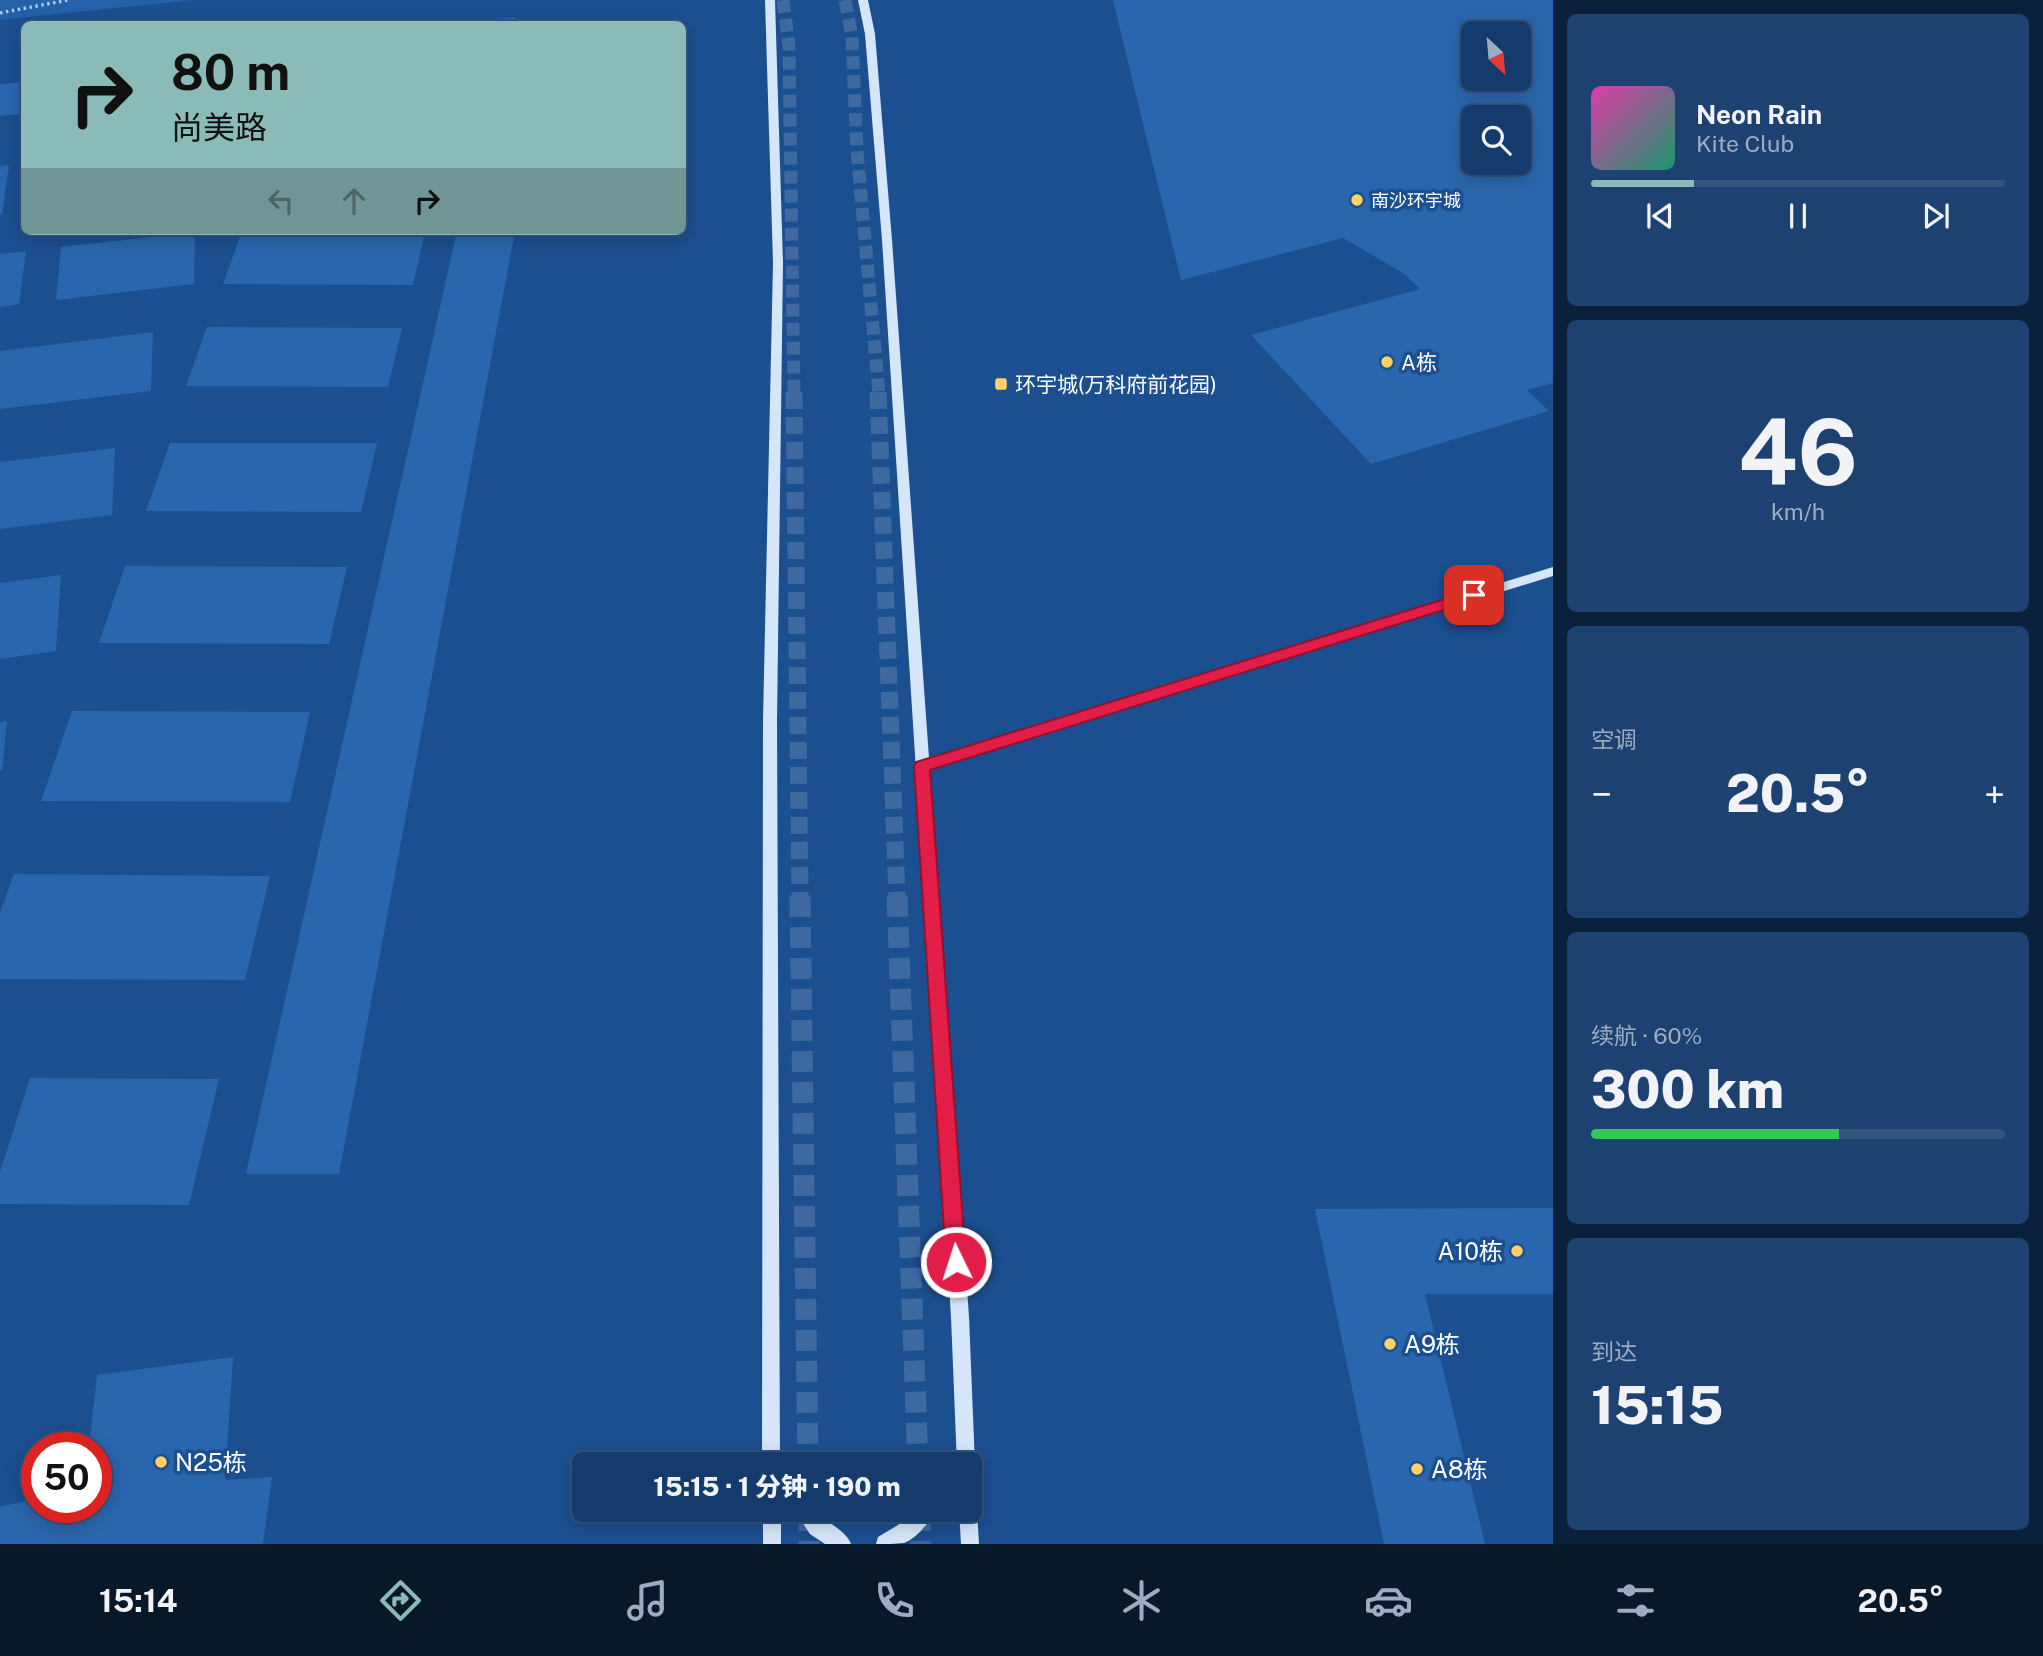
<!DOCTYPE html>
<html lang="zh">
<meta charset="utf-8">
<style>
body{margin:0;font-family:"Public Sans","Noto Sans SC",sans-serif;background:#1d4271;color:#f1f3f6;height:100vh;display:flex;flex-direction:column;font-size:26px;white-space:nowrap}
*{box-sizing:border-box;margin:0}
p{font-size:23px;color:#9dadc1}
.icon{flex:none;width:38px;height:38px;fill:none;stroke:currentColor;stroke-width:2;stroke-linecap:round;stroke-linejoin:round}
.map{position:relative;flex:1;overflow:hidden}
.sheet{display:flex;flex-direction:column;gap:14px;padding:14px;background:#0b203b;width:490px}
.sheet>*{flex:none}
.guide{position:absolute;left:21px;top:21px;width:665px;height:214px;border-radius:10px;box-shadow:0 4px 18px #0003,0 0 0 2px #33557e;background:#8bbbb9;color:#111;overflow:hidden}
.needle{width:46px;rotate:154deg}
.fabs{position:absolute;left:1461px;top:21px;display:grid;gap:14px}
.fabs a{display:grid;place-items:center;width:70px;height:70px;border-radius:10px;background:#143b6b;box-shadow:0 4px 18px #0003,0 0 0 2px #33557e;font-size:35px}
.speed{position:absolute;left:21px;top:1432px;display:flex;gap:14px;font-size:35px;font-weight:700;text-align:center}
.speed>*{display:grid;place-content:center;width:91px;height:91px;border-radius:50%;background:#143b6b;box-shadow:0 4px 18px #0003,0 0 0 2px #33557e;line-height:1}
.speed .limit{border:10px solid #d22;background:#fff;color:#111}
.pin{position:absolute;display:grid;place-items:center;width:60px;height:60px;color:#fff;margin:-30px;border-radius:14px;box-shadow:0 4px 10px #0006}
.me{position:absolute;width:77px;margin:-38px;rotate:356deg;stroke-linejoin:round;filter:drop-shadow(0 0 5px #0008)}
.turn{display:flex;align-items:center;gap:24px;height:147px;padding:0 35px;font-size:32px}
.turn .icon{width:91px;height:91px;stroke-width:2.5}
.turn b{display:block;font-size:49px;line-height:60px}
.lanes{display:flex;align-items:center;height:66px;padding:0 35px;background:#0003;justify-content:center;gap:35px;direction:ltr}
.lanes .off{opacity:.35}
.big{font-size:52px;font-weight:800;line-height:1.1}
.sheet .card{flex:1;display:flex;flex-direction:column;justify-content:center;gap:10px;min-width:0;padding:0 24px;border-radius:10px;background:#1d4271}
.sheet .dial{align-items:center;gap:0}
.dial b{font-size:91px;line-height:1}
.song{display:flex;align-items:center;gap:21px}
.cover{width:84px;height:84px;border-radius:10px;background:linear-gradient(135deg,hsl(320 70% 55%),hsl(160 70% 35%))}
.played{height:7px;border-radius:4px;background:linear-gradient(90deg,#8bbbb9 25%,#33557e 25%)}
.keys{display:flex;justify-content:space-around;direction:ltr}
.heat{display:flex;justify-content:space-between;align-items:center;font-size:38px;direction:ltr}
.charge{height:10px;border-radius:5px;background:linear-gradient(90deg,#34c759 60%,#33557e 0)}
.trip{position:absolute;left:572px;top:1452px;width:410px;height:70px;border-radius:10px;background:#143b6b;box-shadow:0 4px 18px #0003,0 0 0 2px #33557e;font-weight:800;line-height:70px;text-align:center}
.menu{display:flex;height:112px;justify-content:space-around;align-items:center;background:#08182b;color:#9dadc1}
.menu .icon{width:49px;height:49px}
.menu .on{color:#8bbbb9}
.menu b{font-size:32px;color:#f1f3f6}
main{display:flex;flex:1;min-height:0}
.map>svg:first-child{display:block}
.green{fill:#2461a8}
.building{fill:#2a66ad;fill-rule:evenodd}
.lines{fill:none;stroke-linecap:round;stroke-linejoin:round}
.primary-tunnel-far2{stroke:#3d69a0;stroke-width:13;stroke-dasharray:13 6;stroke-linecap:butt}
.primary-tunnel-far1{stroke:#3d69a0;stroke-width:17;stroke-dasharray:17 8;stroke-linecap:butt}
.primary-tunnel{stroke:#3d69a0;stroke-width:21;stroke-dasharray:21 10;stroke-linecap:butt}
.path{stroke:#a9c9ee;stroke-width:3.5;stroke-dasharray:2.5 3.5;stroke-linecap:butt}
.secondary{fill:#d6e6fa;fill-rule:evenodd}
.route{fill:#e11d48;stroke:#92132f;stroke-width:2}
.poi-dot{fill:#ffd166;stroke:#1b4f8f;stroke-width:2.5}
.labels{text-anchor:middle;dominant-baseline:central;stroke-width:7;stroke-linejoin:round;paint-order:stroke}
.far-poi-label{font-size:18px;fill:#fff;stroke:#1b4f8f;text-anchor:start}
.poi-label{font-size:21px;fill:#fff;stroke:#1b4f8f;text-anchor:start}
.near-poi-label{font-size:24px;fill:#fff;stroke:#1b4f8f;text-anchor:start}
</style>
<main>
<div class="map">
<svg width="1553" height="1544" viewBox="0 0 1553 1544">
<rect width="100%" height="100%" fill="#1b4f8f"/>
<path class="green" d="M0,0h193l-193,20z"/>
<g class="building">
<path d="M1113,0h440v383l-26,7 22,21 -178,53 -120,-129 169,-46 -17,-16 -60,-35 -162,42zM1474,33h45v46h-45zM1474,117h45v46h-45z"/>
<path d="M515,17l2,7h-57v-1z"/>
<path d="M24,82v32l-24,2v-32z"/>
<path d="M9,165l-7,49h-2v-48z"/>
<path d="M242,231l183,1 -12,53 -190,-1z"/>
<path d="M457,231h58l-176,943h-93z"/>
<path d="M195,232l-1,52 -138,16 5,-53z"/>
<path d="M26,251l-7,53 -19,3v-53z"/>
<path d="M207,327l195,1 -14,59 -202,-1z"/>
<path d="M153,332l-2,59 -151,18v-58z"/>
<path d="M170,443h207l-16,69 -215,-1z"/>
<path d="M115,448l-3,67 -112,14v-67z"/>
<path d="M125,566l222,1 -18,77 -230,-1z"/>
<path d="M61,575l-5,76 -56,8v-76z"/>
<path d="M72,711l238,1 -20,90 -249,-1z"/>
<path d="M7,721l-5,49h-2v-48z"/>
<path d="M14,874l256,2 -25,104 -245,-1v-66z"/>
<path d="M30,1078l189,1 -30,126 -189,-1v-32z"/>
<path d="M1553,1208v86h-128l60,250h-101l-69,-335z"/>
<path d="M233,1357l-8,123 47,-3 -9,67h-263v-37l37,-9v9h59v-60h-7l8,-72z"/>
</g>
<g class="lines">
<g class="primary-tunnel-far2">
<path d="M783,0l6,46 5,348"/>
<path d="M845,0l7,37 5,114 22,243"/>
</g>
<g class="primary-tunnel-far1">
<path d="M794,392l6,506"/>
<path d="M878,392l19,506"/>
</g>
<g class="primary-tunnel">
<path d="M800,896l8,569"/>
<path d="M897,896l21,569"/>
<path d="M809,1510v34"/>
<path d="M920,1510l1,34"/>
</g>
<path class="path" d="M0,13l68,-13"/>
<g class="secondary">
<path d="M765,0h10l8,263 -6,457 3,745h-18l1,-745 10,-457z"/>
<path d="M858,0h10l7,34 17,206 37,518 624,-191v9l-623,193 39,548 6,148 -5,8v-8h-13l-6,-148 -69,-1077 -17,-206z"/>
<path d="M970,1501l5,2 2,7 2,34h-18l-2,-34h11z"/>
<rect x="763" y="1510" width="18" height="34"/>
<path d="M794,1510h21c10,12 31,20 36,34h-26l-15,-10z"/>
<path d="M913,1510h22c-4,11 -19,29 -31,33 -8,1 -20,1 -28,1l2,-7 20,-12z"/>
</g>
</g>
<path class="route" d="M1474,590l8,5 -3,4 -549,171 36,492 -3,7 -7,2 -7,-2 -3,-7 -32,-496 2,-4z"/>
<g class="poi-dot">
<circle cx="1357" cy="200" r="7"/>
<circle cx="1387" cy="362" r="7"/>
<rect x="994" y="377" width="14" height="14" rx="3.5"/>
<circle cx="1517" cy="1251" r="7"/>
<circle cx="1390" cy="1344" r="7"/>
<circle cx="161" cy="1462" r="7"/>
<circle cx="1417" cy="1469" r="7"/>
</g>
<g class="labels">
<g class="far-poi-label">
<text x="1371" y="200">南沙环宇城</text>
</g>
<g class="poi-label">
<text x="1401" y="362">A栋</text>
<text x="1015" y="384">环宇城(万科府前花园)</text>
</g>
<g class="near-poi-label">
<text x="1503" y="1251" text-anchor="end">A10栋</text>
<text x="1404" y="1344">A9栋</text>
<text x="175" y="1462">N25栋</text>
<text x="1431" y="1469">A8栋</text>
</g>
</g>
</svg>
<div class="fabs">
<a><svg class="needle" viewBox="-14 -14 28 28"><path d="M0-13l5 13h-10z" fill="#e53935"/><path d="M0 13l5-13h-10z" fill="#9dadc1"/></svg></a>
<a><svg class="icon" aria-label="search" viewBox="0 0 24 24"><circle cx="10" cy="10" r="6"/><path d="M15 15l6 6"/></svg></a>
</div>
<div class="speed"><div class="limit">50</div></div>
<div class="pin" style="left:1474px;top:595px;background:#d93025"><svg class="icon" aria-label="arrive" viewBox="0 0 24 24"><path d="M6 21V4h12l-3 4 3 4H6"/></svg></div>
<svg class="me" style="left:956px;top:1262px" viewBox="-20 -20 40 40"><circle r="17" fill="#e11d48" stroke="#fff" stroke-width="3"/><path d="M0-11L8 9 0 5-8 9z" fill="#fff"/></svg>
<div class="trip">15:15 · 1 分钟 · 190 m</div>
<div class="guide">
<div class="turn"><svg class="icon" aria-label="right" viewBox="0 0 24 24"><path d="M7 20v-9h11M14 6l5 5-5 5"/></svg><div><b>80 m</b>尚美路</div></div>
<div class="lanes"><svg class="icon off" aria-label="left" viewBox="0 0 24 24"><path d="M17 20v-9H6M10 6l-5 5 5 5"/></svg><svg class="icon off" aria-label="ahead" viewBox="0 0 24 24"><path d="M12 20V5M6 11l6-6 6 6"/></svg><svg class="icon" aria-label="right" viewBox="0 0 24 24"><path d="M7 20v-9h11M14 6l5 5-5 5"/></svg></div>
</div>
</div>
<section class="sheet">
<div class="card">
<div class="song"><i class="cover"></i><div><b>Neon Rain</b><p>Kite Club</p></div></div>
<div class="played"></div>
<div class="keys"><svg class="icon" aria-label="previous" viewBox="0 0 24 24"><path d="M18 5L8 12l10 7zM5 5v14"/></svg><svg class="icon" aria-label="pause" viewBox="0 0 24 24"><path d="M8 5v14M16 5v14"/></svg><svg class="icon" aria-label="next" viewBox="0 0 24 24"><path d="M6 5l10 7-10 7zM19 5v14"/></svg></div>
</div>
<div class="card dial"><b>46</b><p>km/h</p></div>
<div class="card"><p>空调</p>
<div class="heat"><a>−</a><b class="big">20.5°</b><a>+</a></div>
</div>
<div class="card"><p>续航 · 60%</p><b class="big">300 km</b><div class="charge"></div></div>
<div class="card"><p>到达</p><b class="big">15:15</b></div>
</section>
</main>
<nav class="menu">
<b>15:14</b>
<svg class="icon on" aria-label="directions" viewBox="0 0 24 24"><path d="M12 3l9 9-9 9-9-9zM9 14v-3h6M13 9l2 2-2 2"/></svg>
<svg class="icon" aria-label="music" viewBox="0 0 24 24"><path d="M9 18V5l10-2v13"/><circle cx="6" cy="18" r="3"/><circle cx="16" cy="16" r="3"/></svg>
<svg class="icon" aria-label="phone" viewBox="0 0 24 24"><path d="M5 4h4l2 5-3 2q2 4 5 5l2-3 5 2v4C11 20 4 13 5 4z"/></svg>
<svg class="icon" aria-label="climate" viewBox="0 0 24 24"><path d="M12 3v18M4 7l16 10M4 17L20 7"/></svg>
<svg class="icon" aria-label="car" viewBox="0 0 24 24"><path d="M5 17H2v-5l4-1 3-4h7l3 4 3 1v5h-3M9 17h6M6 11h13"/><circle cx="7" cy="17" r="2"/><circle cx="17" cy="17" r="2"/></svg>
<svg class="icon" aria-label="filters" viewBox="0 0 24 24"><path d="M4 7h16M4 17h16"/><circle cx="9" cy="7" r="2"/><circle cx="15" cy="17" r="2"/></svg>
<b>20.5°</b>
</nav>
